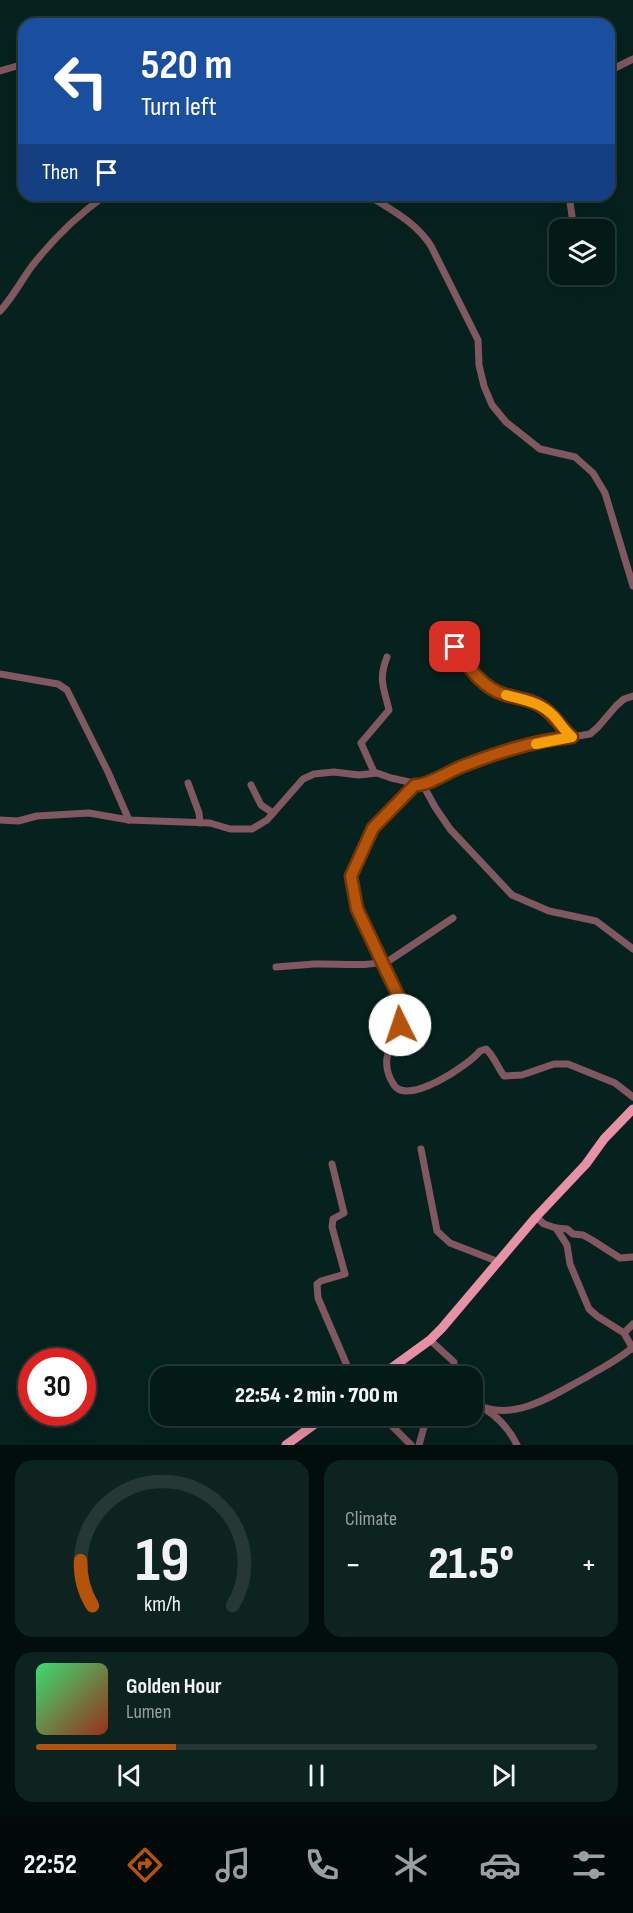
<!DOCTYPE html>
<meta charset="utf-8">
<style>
body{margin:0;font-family:"Sofia Sans Condensed",sans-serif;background:#0d231f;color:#f1f3f6;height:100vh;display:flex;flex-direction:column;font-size:22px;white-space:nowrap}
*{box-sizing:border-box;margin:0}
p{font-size:20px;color:#97a1a1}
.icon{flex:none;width:33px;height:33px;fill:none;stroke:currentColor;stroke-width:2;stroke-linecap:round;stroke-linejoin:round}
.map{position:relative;height:1445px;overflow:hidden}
.drawer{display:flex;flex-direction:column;gap:15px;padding:15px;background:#020e0c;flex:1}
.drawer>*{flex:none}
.hud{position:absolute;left:18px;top:18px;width:597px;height:183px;border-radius:18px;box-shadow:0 6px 24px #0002,0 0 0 2px #253835;background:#1a4fa0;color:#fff;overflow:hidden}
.fabs{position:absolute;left:549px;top:219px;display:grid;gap:12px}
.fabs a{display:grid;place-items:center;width:66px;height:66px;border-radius:12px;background:#041a16;box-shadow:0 6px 24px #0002,0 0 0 2px #253835;font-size:30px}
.speed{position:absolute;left:18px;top:1348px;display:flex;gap:12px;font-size:30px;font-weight:700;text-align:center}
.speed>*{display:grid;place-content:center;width:78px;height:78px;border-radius:50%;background:#041a16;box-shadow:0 6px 24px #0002,0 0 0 2px #253835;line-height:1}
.speed .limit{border:9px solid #d22;background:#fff;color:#111}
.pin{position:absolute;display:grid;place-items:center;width:51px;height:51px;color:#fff;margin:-26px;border-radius:12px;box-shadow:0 3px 9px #0006}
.me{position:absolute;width:66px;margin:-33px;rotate:356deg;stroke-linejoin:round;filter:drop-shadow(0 0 4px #0008)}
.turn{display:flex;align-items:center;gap:21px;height:126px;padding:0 24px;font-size:27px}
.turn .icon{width:78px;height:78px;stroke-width:2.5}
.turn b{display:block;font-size:42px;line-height:51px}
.then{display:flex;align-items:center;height:57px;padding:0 24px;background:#0003;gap:12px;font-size:22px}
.big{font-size:45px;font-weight:800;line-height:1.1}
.drawer .widget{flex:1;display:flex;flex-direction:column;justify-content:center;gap:9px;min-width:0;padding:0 21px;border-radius:18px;background:#0d231f}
.drawer .dial{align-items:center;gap:0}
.dial svg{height:156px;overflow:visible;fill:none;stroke:#253835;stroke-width:7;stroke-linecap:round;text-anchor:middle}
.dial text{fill:#f1f3f6;stroke:none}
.song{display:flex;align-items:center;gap:18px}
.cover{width:72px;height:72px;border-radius:9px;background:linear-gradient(135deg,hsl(140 70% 55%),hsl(10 70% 35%))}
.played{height:6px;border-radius:3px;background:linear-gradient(90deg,#b45309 25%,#253835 25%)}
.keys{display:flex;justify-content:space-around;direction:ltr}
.heat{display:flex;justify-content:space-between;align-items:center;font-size:33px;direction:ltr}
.drawer .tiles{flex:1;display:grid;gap:15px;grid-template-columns:1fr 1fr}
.widget:last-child{grid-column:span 2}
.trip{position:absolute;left:150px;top:1366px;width:333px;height:60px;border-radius:18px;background:#041a16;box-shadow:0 6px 24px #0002,0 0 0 2px #253835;font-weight:800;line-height:60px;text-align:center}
.menu{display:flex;height:96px;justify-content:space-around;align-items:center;background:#020a09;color:#97a1a1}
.menu .icon{width:42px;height:42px}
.menu .active{color:#b45309}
.menu b{font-size:27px;color:#f1f3f6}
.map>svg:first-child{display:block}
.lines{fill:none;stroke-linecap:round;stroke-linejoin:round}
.minor{stroke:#815761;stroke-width:7}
.major{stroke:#e790a6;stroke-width:9}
.route-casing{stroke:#753606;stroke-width:15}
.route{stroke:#b45309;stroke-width:10}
.slow{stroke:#f59e0b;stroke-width:10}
</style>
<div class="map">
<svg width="633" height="1445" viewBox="0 0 633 1445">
<rect width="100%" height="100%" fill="#06221e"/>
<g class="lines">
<g class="minor">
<path d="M0,71l24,-7"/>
<path d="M609,71l24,-12"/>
<path d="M368,195c23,15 48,27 63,51l47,94 1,25 5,21 8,19 14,17 34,27 35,8 18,16 12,20 28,93"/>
<path d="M569,195l5,35"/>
<path d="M0,311c13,-14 21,-30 32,-45 21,-27 47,-52 74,-71"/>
<path d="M448,626c7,27 27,58 54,68 12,5 25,4 37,11 14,8 21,22 33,32"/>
<path d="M0,674l58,10 9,6 41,82 21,48"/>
<path d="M374,772l-13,-29 28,-33c-5,-22 -11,-30 -2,-53"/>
<path d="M188,783l11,30 1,10"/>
<path d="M251,785l10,20 12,8"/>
<path d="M415,785c-13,14 -30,27 -41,42 -4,6 -22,44 -22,50 -2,38 38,90 50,126 8,27 -31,48 -8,82 14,21 75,-20 86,-34l6,-2c8,7 12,19 18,27l18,-1 32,-11h14l47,19 18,14"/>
<path d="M423,785l12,22 15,22 62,66 37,16 47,10 37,28"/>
<path d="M0,820l18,1 19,-5 52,-3 40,7 81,3 20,6h22l15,-9 36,-41 11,-5 20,-2 25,3 18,-2 14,5 32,7 30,-15 31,-12 59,-16 47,-8 8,-7 18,-21 8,-7 9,-3"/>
<path d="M276,967c12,-1 25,-2 38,-3 25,-1 51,4 76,-4l63,-42"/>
<path d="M421,1149l16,82 13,12 49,19"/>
<path d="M332,1164l12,49 -11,6 -1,8 13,47 -24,7 -4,3 1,14 34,79"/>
<path d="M536,1217l8,7 12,4 11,1 6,5 10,1 9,5 28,18 13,-1"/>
<path d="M556,1228l11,17 3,19 19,45 8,7 27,17 9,16"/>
<path d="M624,1333l9,-9"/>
<path d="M430,1340l24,22 -1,15"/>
<path d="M472,1402c39,23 79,-6 113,-24 16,-10 32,-17 47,-30"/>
<path d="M485,1409c14,9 25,21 32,36"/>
<path d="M382,1416l29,29"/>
<path d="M419,1445l8,-29"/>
</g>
<g class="major">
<path d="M379,1377l51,-37 12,-12 94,-111 50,-53 18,-25 29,-30"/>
<path d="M286,1445l40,-29"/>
</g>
</g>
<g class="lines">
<defs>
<path id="route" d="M400,1025l3,-19 -46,-97 -6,-33 22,-48 42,-43c13,1 34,-14 48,-19 33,-13 73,-26 109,-29 -11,-9 -17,-22 -30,-30 -11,-8 -23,-8 -36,-12 -23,-6 -38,-28 -51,-48"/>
</defs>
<use href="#route" class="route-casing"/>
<use href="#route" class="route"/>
<path class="slow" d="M506,695c18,5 34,7 48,21 6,7 11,15 18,21l-36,7"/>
</g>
</svg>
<div class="fabs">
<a><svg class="icon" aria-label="layers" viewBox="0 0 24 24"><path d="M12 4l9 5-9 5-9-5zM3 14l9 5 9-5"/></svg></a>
</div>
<div class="speed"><div class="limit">30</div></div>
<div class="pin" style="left:455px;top:647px;background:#d93025"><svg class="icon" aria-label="arrive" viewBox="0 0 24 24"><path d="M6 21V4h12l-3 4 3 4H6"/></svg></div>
<svg class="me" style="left:400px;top:1025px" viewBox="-20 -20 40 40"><circle r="19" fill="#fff"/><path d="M0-13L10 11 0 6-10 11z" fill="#b45309"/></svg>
<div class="trip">22:54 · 2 min · 700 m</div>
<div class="hud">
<div class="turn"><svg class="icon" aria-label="left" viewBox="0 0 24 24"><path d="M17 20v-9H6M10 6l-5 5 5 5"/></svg><div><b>520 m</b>Turn left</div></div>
<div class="then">Then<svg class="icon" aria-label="arrive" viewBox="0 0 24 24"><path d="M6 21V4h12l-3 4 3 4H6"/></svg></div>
</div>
</div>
<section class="drawer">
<div class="tiles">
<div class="widget dial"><svg viewBox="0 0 100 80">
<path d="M14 69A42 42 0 1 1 86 69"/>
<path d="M14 69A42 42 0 0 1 8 46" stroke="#b45309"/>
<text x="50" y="56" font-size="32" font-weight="700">19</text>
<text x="50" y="72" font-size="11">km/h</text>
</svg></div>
<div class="widget"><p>Climate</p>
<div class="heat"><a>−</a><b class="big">21.5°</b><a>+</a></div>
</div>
<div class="widget">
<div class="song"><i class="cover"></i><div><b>Golden Hour</b><p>Lumen</p></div></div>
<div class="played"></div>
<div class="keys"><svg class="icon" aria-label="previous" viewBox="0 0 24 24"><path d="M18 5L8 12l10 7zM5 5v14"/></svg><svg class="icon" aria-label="pause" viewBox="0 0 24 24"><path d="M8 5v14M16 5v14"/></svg><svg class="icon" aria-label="next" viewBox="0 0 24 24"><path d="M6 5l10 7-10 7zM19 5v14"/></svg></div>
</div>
</div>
</section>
<nav class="menu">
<b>22:52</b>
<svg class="icon active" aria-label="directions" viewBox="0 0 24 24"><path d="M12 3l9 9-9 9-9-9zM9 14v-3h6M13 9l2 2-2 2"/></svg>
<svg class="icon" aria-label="music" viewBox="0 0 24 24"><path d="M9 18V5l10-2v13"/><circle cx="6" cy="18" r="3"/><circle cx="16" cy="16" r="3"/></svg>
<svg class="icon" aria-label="phone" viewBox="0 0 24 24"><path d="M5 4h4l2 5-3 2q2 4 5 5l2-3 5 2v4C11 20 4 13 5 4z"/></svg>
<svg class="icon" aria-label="climate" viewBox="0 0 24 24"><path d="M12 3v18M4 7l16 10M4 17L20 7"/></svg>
<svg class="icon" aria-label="car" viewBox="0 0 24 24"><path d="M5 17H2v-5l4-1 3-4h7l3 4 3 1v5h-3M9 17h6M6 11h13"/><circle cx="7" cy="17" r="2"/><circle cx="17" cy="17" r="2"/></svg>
<svg class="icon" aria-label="filters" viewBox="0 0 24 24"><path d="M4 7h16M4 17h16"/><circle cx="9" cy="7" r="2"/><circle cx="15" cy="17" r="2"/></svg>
</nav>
